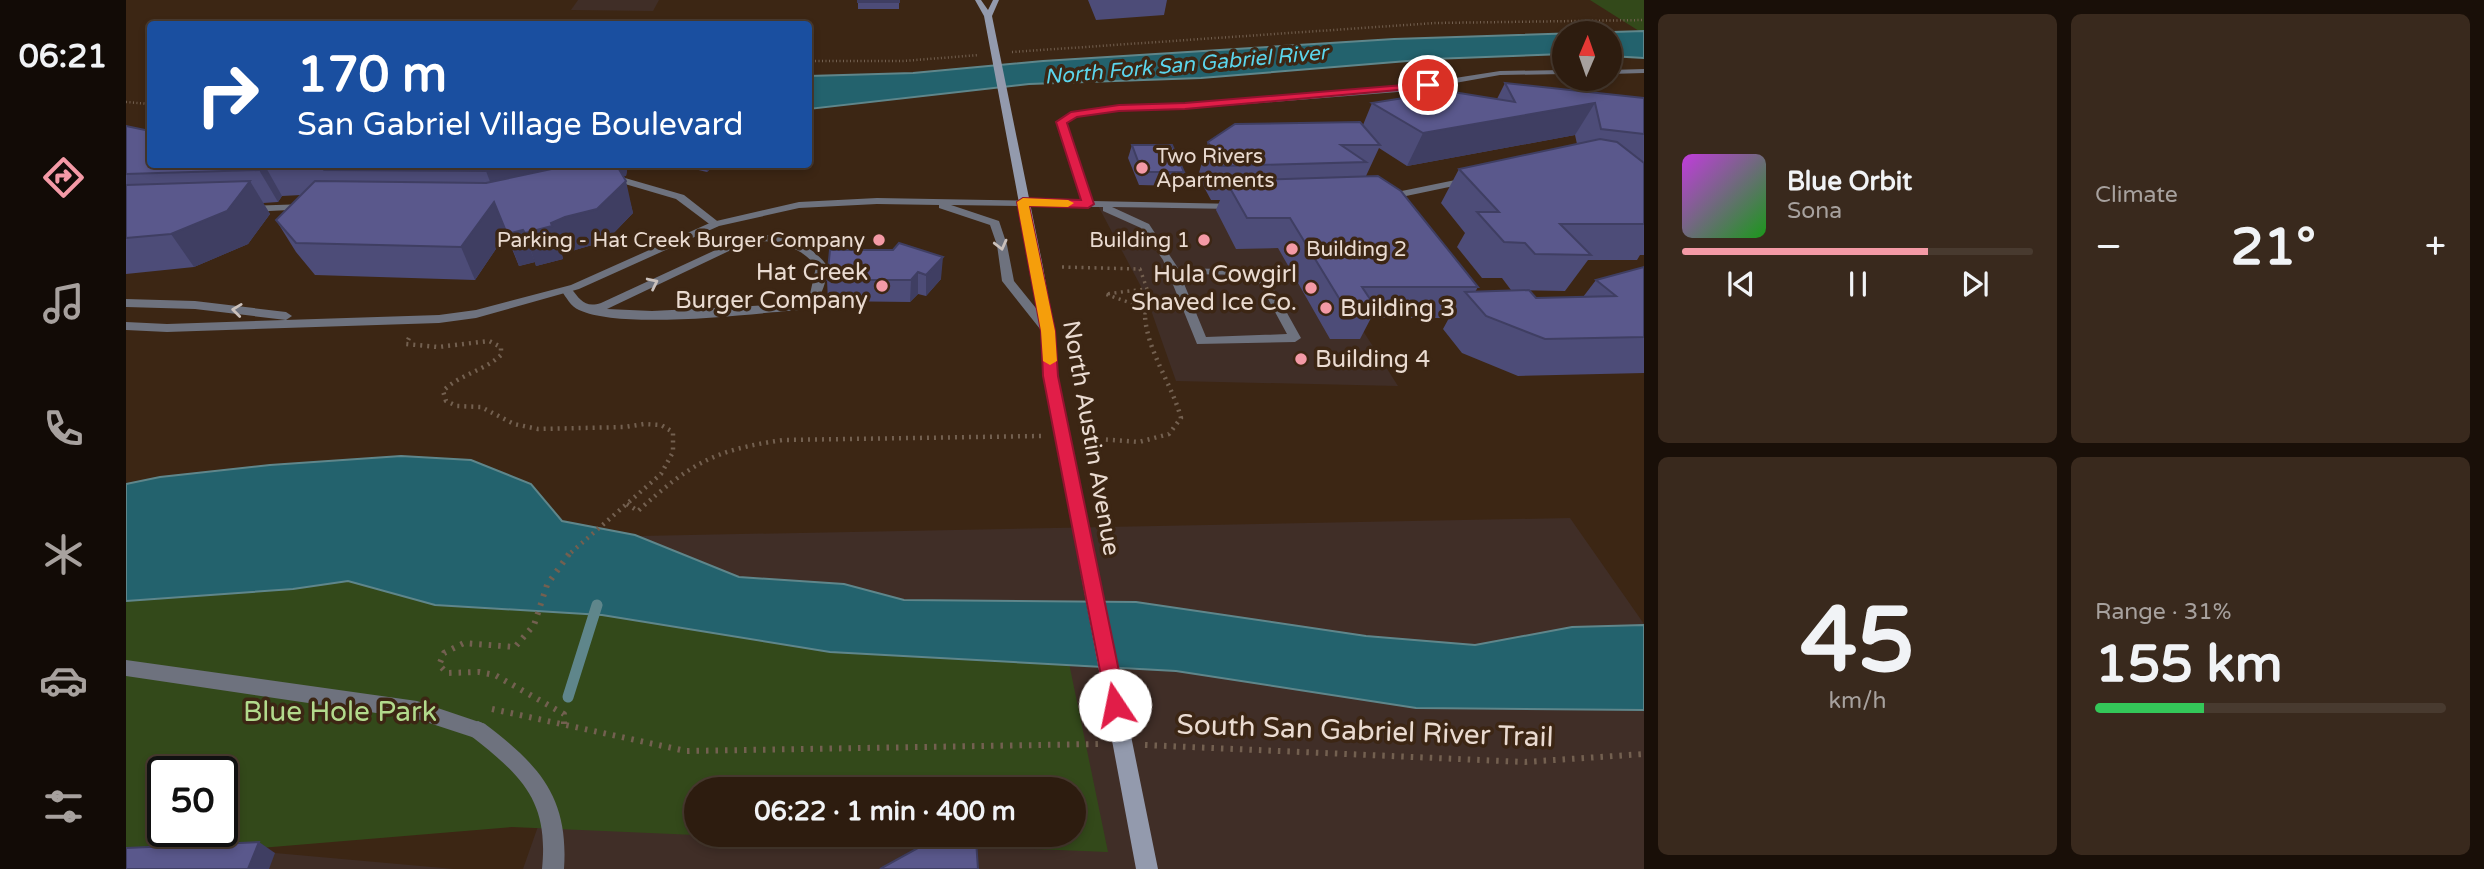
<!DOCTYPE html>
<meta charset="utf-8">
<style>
body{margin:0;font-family:"Varela Round",sans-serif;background:#39291d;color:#f1f3f6;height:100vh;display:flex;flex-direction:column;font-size:26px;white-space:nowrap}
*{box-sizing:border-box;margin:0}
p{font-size:23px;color:#a7a19e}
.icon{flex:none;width:38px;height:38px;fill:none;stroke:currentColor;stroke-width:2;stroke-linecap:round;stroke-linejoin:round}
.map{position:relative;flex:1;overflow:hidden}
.details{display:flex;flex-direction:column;gap:14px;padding:14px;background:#190f08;width:840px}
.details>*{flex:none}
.banner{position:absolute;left:21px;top:21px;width:665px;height:147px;border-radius:7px;box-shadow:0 4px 10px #0003,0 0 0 2px #483a2f;background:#1a4fa0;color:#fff;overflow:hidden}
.needle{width:46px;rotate:2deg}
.tools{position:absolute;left:1426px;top:21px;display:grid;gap:14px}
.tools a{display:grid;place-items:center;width:70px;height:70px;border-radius:50%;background:#2d1c0f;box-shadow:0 4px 10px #0003,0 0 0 2px #483a2f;font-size:35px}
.speed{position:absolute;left:21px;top:756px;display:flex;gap:14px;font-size:35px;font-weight:700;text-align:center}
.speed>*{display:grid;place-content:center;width:91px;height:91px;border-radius:50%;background:#2d1c0f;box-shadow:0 4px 10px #0003,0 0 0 2px #483a2f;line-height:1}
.speed .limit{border:4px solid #111;border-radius:10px;background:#fff;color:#111}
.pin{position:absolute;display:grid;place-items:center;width:60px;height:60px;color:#fff;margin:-30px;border:4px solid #fff;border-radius:50%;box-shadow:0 2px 7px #0007}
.me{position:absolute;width:77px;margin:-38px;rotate:349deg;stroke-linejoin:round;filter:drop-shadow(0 0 5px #0008)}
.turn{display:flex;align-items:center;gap:24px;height:147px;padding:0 35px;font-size:32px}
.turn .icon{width:91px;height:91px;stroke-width:2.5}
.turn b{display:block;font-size:49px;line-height:60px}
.big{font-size:52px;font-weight:800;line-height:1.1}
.details .widget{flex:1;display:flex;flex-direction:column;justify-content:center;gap:10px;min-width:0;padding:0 24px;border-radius:10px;background:#39291d}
.details .dial{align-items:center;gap:0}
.dial b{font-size:91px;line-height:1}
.song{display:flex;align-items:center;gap:21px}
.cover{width:84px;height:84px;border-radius:10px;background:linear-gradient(135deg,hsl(290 70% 55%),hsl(120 70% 35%))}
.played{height:7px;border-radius:4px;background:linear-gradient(90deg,#f49aa6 70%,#483a2f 70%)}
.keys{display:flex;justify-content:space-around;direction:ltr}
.heat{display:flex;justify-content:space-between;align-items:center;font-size:38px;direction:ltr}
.charge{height:10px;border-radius:5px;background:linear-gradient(90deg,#34c759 31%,#483a2f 0)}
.details .tiles{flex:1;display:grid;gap:14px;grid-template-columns:repeat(2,1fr)}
.trip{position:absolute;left:558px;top:777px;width:402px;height:70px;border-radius:35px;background:#2d1c0f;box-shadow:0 4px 10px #0003,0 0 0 2px #483a2f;font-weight:800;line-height:70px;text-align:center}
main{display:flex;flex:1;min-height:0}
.tabs{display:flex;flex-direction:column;width:126px;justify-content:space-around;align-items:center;background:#120b06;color:#a7a19e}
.tabs .icon{width:49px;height:49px}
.tabs .on{color:#f49aa6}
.tabs b{font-size:32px;color:#f1f3f6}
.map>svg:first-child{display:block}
.commercial{fill:#402e27;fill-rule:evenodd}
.green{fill:#33491a;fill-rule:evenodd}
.water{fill:#23626d;stroke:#5f868b;stroke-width:2}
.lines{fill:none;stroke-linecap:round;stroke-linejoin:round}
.stream{stroke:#5f868b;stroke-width:11}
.path-far3{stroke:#736050;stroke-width:2.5;stroke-dasharray:1 2.5;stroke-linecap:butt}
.path-far2{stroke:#736050;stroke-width:3.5;stroke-dasharray:2 4.5;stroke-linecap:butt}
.path-far1{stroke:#736050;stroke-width:4.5;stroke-dasharray:2 5;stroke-linecap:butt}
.path{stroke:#736050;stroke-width:6;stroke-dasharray:2.5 7;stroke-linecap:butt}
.lane{fill:#6e727e;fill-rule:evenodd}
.street{fill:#6e727e;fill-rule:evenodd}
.secondary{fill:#939aad;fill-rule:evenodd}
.wall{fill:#4d4c78}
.shaded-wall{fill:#3f3e62}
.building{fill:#5a588c;stroke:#3f3e62;stroke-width:2}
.oneway{stroke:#cbc1bc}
.route{fill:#e11d48;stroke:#92132f;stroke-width:2}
.slow{fill:#f59e0b}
.poi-dot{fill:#f49aa6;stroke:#3c2614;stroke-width:2.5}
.labels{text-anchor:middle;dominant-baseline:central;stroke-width:7;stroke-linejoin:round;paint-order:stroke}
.far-water-label{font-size:21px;font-style:italic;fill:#5bd5ec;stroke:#3c2614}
.far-poi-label{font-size:21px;fill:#eadbd1;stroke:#3c2614;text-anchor:start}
.poi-label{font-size:24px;fill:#eadbd1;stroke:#3c2614;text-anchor:end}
.street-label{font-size:24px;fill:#eadbd1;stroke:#3c2614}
.near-park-label{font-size:28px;fill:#b2da8c;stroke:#3c2614}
.near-street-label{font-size:28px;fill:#eadbd1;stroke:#3c2614}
</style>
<main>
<nav class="tabs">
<b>06:21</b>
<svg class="icon on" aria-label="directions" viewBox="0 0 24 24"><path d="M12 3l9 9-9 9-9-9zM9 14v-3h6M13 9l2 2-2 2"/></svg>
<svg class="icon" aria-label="music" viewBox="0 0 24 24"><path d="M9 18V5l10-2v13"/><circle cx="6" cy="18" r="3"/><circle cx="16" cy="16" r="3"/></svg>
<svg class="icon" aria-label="phone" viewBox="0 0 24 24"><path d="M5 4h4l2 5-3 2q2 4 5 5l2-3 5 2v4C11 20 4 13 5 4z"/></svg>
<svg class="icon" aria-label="climate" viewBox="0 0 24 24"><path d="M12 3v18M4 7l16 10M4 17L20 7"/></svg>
<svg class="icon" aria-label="car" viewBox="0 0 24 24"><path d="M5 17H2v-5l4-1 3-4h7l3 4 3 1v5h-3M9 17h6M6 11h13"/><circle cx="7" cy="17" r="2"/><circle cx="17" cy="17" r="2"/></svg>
<svg class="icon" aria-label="filters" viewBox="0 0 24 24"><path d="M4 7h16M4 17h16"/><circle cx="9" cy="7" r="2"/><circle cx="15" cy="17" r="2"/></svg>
</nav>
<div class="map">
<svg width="1518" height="869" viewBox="0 0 1518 869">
<rect width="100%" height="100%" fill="#3c2614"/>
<g class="commercial">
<path d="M452,0h81l-6,11 -82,-1z"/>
<path d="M970,202l190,7 112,177 -222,-5 -30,-85z"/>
<path d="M1444,518l74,106v245h-1121l117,-333zM570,789h378v46h-378z"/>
<path d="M0,840l149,13 179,16h-328z"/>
</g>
<g class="green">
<path d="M1464,0h54v31h-5z"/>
<path d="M222,581l87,24 167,10 461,19 45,218 -407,-17h373v-46h-378v46l-184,-8 -386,32v-258l167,-12zM37,772h59v59h-59z"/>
</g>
<g class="water">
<path d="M1518,31v27l-34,-2v-23h-46v21l-132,5 -231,19 -172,6 -220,25v-33l104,-3 130,-12 351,-22z"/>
<path d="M275,456l70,4 60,24 31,37 73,14 104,42 105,7 60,16 232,2 230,34 109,9 97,-18 72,-2v85l-228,-2 -240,-37 -346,-19 -228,-37 -167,-10 -87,-24 -55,8 -167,12v-117l34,-7 110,-12z"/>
</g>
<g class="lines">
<path class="stream" d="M442,697l29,-92"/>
<g class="path-far3">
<path d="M886,52l423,-29 209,-3"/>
<path d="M682,61h95l76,-6"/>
<path d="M0,102l24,2"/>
</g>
<path class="path-far2" d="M936,267l78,2 7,20 -42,5 40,14v10"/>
<g class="path-far1">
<path d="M283,338l-3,6 32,3 51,-6 12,6v8c-17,16 -41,19 -58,36l3,10 11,5 24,1 33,17 24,5 87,-2 19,-3 17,1 12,7v20l-12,22 -94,82"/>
<path d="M959,438l54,4 30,-8 12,-16c-9,-34 -34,-67 -36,-102"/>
<path d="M501,504l11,7c52,-47 75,-61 145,-71l258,-4"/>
</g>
<g class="path">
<path d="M366,709l194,42 412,-7"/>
<path d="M438,724v-10l-69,-39 -16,-3 -32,1 -8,-8 5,-12 20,-10 51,4 19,-22 13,-40 22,-31"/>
<path d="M1019,745l380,17 119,-8"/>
</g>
<g class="lane">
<path d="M1518,69v4l-34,1v-4z"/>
<path d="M1438,70v4l-64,1 -90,16 -225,18 -66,2 -43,5 -10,7 26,78 146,3v4l-4,1 -122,-2 37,17 29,44 85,2 38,68 -6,4 -98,2 -34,-84 -22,-32 -38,-17v-4h-15l-5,-3 -26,-82 14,-10 48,-7 66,-2 225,-18 90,-14zM1054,274l75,1 32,59 -81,3z"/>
<path d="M1344,177l5,3 -2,2 -86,18 -5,-3 5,-3z"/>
<path d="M499,178l59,17 37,29 -5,3 -4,-1 -36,-27 -51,-15 -18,3 -5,-3z"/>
<path d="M180,204l4,1v4l-61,3 -5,-3 5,-3z"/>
<path d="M622,235c30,-2 62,6 80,32 -3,21 -7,36 -29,43 -51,4 -176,20 -220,0 -8,-3 -13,-13 -18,-20l2,-2h8c9,12 14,20 30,15zM624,241c24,-1 52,5 66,26l-6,27 -13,9 -45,3 -100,5 -45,-2z"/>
<path d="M0,660l291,41 68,23 2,6 -2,6 -7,3 -61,-20 -291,-43z"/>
</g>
<g class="street">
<path d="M751,198l215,4v4l-4,1 -137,-2 48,16 8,24 7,36 38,47 2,3 -2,3h-8l-42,-53 -5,-36 -7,-20 -51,-17v-3l-62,-1 -78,4 -80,18 -140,63 -103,29 -37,5 -272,9 -41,-2v-8l41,2 272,-9 37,-5 95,-25 141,-63 87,-20z"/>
<path d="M0,299l69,2 91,11 6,4 -6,4 -91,-11 -69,-2z"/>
<path d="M352,721l7,3c54,41 84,73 79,145h-22c7,-68 -20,-93 -71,-133l-2,-6 2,-6z"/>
</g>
<path class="secondary" d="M849,0h6l7,10 5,-10h6l-7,16 51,251 11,64 4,45 100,493h-22l-92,-493 -2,-45 -11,-64 -47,-251z"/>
</g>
<g class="wall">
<rect x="732" y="0" width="41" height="9"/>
<path d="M962,0h79l-3,15 -68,5z"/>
<path d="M1379,83l139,15v157h-4l-3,5h-49l-23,31 -54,-1 -9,-12h-20l-25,-31 8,-14 -24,-30 18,-34 118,-25 -2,-9 -168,31 -28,-18 -13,28 112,111 -3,5 61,6 47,-1 13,-17 48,-13v106l-126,3 -56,-23 -19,-24 6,-11h-78l-11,21h-30l-52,-91 -42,1 -20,-39 4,-10h-9l-13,-24 10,-34 155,-17 9,-22 125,-4z"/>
<path d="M0,126l24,38h478l-2,12h-3l10,37 -27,28 -31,9 -13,5 1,4 -27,7 -1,-4 -16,4 -13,-32 -31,46 -160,-5 -19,-23 -20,-32 25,-25 -19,1 -4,6 -15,1 7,11 -22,30 -54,23 -68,7z"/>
<path d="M1006,145l52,27 -4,14 -41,-1 -11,-27z"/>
<path d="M547,164h42l-8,8z"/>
<path d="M704,250l111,29 -15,17 -8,-2 -8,8 -82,-1 -1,-21z"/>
</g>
<g class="shaded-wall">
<path d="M1469,103l-20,32 -168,31 16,-33z"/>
<path d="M138,164l18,32 -4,6 -19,-32z"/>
<path d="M392,164h110l-2,12h-4l4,5 7,32 -27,28 -31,9 -13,5 1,4 -27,7 -11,-33 27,-7 -54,-23 -12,-32z"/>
<path d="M579,164h10l-8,8z"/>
<path d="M124,181l20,33 -22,30 -54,23 -23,-33z"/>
<path d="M368,202l12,32 -31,46 -14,-33z"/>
<path d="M397,230l12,32 -16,4 -12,-32z"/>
<path d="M817,257l-2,22 -15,17v-21z"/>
<path d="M792,272v22l-8,8 1,-22z"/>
<path d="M133,842l16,11 -6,16h-21z"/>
</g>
<g class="building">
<rect x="732" y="0" width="41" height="2"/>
<path d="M1379,83l139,15v36l-43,-5 -6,-26 -172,30 -51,-30 75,-12 68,11z"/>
<path d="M1234,122l20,23h-39l25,17 -144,4 -14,-24 27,-18z"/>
<path d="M0,126l24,5v33h113l-4,6 -133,4z"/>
<path d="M1474,139l17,3 27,21v61h-84l31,31 -56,-1 -10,-11 -21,-1 -27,-30h22l-40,-43z"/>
<path d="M1006,145h40l12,27h-42z"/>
<path d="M204,164h188l-32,7 -161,-1z"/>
<path d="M449,164h41l10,17 -29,28 -32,8 -14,6 1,3 -27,7 -2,-3 -16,4 -13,-32 -33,45 -165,-4 -20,-23 39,-39 171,2z"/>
<path d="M1252,176l23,15 77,96h-116l14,21h-31l-55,-90h-43l-21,-37z"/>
<path d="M124,181l-23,30 -56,23 -45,4v-53z"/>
<path d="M773,243l44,14 -17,18 -8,-3 -7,8h-84l3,-30h63z"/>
<path d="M1518,267v70l-99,2 -59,-23 -21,-24 64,-2 7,8 80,-2 -20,-16z"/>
<path d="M794,838l56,2 2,29h-98l40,-22z"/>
<path d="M133,842l-11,27h-122v-21z"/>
</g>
<defs><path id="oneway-chevron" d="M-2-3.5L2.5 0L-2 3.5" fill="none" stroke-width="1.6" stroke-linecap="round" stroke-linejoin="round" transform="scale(1.75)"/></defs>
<g class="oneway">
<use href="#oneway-chevron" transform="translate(875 245) rotate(76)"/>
<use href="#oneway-chevron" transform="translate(527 283) rotate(-26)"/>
<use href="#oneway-chevron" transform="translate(111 310) rotate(-173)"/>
</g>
<path class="route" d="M1302,83h3v4l-246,22 -66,2 -42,6 -10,6 27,81 -6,4 -59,-2 26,125 3,45 68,329 -3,7 -8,3 -7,-3 -65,-336 -2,-45 -24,-129 6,-4 58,2 -25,-78 15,-10 48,-7 66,-2z"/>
<path class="slow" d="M897,198l45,2 6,3 -6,4 -39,-1 26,125 2,30 -7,4 -7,-4 -2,-30 -24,-129z"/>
<g class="poi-dot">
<circle cx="1016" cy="168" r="7"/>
<circle cx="753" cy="240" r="7"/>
<circle cx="1078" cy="240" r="7"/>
<circle cx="1166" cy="249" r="7"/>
<circle cx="756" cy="286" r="7"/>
<circle cx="1185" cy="288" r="7"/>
<circle cx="1200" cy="308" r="7"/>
<circle cx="1175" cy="359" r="7"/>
</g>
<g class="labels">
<g class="far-water-label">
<text transform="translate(1060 65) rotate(-5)">North Fork San Gabriel River</text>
</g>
<g class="far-poi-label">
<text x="1030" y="156">Two Rivers<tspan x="1030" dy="24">Apartments</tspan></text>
<text x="739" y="240" text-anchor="end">Parking - Hat Creek Burger Company</text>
<text x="1064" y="240" text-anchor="end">Building 1</text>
<text x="1180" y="249">Building 2</text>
</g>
<g class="poi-label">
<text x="742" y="272">Hat Creek<tspan x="742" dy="28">Burger Company</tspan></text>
<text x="1171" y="274">Hula Cowgirl<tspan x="1171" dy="28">Shaved Ice Co.</tspan></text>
<text x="1214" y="308" text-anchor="start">Building 3</text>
<text x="1189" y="359" text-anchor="start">Building 4</text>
</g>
<g class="street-label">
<text transform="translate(965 438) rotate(80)">North Austin Avenue</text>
</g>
<g class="near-park-label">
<text x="214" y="712">Blue Hole Park</text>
</g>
<g class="near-street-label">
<text transform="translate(1239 731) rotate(2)">South San Gabriel River Trail</text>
</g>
</g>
</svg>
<div class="tools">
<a><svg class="needle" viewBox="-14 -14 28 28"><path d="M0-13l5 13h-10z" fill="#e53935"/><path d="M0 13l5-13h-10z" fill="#a7a19e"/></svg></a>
</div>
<div class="speed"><div class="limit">50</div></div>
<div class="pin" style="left:1302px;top:85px;background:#d93025"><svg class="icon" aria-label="arrive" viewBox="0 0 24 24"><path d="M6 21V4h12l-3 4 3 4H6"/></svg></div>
<svg class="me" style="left:989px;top:705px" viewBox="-20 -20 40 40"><circle r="19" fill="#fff"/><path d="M0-13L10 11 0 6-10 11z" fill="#e11d48"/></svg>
<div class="trip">06:22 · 1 min · 400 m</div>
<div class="banner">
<div class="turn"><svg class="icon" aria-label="right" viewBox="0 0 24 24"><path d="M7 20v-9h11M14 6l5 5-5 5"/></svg><div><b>170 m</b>San Gabriel Village Boulevard</div></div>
</div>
</div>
<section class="details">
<div class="tiles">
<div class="widget">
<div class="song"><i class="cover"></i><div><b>Blue Orbit</b><p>Sona</p></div></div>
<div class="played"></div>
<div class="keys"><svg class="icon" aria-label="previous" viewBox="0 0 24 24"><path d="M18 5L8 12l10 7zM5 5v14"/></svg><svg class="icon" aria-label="pause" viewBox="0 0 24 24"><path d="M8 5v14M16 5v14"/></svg><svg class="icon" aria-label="next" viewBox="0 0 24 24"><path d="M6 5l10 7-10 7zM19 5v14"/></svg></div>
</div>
<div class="widget"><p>Climate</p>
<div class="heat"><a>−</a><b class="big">21°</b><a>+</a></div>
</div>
<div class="widget dial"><b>45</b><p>km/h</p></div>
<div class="widget"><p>Range · 31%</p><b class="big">155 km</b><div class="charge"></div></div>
</div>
</section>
</main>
